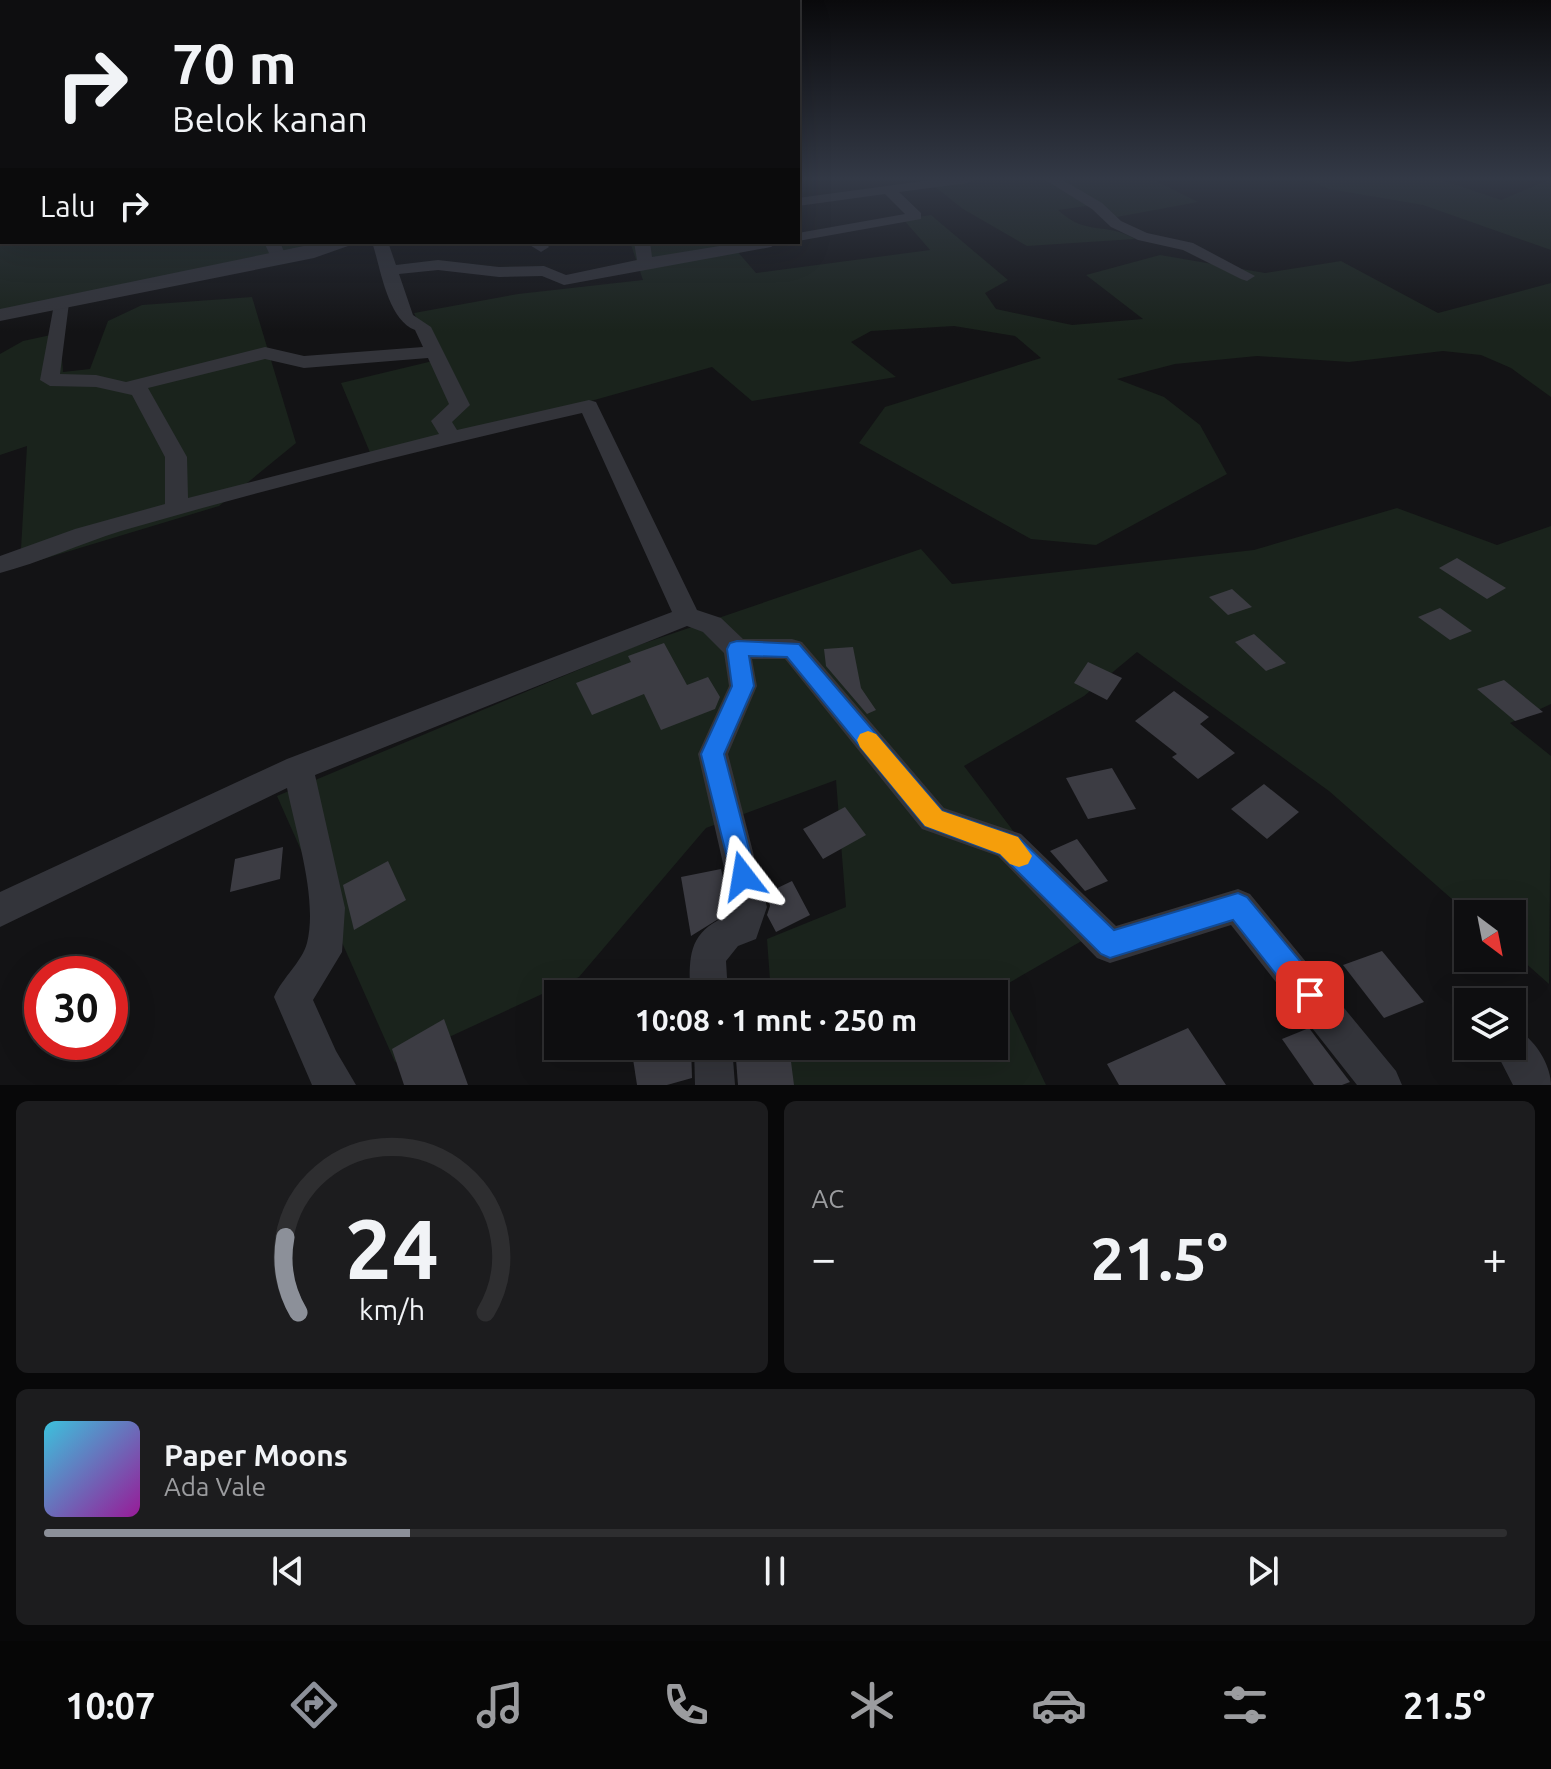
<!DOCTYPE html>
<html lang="id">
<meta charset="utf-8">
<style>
body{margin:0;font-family:Ubuntu,sans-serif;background:#1c1c1e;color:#f1f3f6;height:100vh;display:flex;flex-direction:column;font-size:30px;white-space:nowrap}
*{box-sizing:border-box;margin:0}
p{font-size:26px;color:#9b9c9f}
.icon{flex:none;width:44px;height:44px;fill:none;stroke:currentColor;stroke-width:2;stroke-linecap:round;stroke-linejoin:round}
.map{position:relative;height:1085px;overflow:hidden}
.panel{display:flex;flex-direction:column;gap:16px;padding:16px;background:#080809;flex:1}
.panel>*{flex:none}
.hud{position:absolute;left:0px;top:0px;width:800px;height:244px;box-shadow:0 8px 32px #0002,0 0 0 2px #2e2e30;background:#0e0e10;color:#f1f3f6;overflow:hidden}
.needle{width:52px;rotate:148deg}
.controls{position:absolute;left:1454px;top:900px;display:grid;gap:16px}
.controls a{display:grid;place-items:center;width:72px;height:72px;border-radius:0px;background:#0e0e10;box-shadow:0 8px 32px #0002,0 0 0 2px #2e2e30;font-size:40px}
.speed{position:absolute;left:24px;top:956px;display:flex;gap:16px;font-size:40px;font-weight:700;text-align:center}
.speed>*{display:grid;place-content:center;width:104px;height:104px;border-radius:50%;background:#0e0e10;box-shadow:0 8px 32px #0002,0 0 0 2px #2e2e30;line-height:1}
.speed .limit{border:12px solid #d22;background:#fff;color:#111}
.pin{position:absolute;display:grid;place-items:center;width:68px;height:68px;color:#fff;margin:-34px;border-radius:16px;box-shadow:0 4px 12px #0006}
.me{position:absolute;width:88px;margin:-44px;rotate:346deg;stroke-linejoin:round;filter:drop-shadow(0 0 6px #0008)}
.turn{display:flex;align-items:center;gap:28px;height:168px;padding:0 40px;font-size:36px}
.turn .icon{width:104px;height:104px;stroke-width:2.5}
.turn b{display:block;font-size:56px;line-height:68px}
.then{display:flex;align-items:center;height:76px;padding:0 40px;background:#0003;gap:16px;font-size:30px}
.big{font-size:60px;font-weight:600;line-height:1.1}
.panel .card{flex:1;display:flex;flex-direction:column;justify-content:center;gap:12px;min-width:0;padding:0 28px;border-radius:12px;background:#1c1c1e}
.panel .dial{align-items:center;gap:0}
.dial svg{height:208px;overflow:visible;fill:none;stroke:#2e2e30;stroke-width:7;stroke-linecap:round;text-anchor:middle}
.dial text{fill:#f1f3f6;stroke:none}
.song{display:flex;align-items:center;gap:24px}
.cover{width:96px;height:96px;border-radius:12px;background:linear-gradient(135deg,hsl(190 70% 55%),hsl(300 70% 35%))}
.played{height:8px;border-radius:4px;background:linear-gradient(90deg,#8c9099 25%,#2e2e30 25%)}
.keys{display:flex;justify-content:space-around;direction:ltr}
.heat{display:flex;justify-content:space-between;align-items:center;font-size:44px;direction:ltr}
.panel .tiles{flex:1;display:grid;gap:16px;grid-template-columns:1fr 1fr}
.card:last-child{grid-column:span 2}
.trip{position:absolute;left:544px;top:980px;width:464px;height:80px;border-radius:0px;background:#0e0e10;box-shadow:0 8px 32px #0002,0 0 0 2px #2e2e30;font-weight:600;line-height:80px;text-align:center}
.dock{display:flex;height:128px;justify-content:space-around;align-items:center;background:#060606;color:#9b9c9f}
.dock .icon{width:56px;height:56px}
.dock .active{color:#8c9099}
.dock b{font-size:36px;color:#f1f3f6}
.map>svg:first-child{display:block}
.green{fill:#1a231c}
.building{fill:#3c3c43}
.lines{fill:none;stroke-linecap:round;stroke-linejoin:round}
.minor{fill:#33343a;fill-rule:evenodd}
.tertiary{fill:#33343a;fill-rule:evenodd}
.route{fill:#1a73e8;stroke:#114b97;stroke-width:2}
.slow{fill:#f59e0b}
</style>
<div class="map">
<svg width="1551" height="1085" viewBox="0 0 1551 1085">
<rect width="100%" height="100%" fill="#131315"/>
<g class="green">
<path d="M0,179l2,63h340l-342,73z"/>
<path d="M978,179h174l46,23 -81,15 -23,-12 -36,5c29,27 47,11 77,29l-108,7 -64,-37 -29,-23z"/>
<path d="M1308,179h131l62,21 50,-21v71l-128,-45 -94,-16z"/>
<path d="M931,215l77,65 -23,13 11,16 76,16 71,-6 -57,-44 74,-20 105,18 76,-12 97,52 113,-30v114l-40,-29 -30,-13 -38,-4 -94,11 -92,-6 -82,8 -58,15 47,18 36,28 27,49 -131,71 -65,-6 -172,-96 26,-36 156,-49 -26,-22 -61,-10 -83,5 -20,11 45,35 -144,24 -40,-34 -338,95 -33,-79 96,-23 -23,-47 104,-19 125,-14 -13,-38h108l-7,2 25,29 174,-23 -27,-31z"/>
<path d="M252,297l44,146 -77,63 -199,60 7,-120 -27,9v-101l23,-13 37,-8 3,39 27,-3 18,-48 34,-16z"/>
<path d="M1397,508l100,37 54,-19v178l-41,19 41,33 -2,228 -37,-33v-37h-43l-140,-123 -192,-139 -53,44 -120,70 128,169 -92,53 46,97h-269l-3,-39h220v-52h-223l-4,-55 79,-32 -10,-127 -130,48 -127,149 -184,85 -118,-266 356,-149 288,-98 31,35 302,-34z"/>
</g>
<g class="building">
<path d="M1457,558l49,30 -19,11 -48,-31z"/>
<path d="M1232,589l20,18 -24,8 -19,-18z"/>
<path d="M1440,608l32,23 -22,9 -32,-23z"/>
<path d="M1254,634l32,29 -20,8 -31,-29z"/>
<path d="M664,643l23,42 21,-8 12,20 -5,12 -54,21 -17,-36 -52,21 -16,-32 55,-21 -3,-6z"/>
<path d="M853,647l8,41 15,22 -9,4 -41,-48 -2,-17z"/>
<path d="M1088,662l34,16 -15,22 -33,-17z"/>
<path d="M1504,680l39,32 -28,9 -38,-32z"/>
<path d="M1174,691l35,26 -9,7 35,29 -37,26 -26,-22 5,-3 -42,-33z"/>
<path d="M1112,768l24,41 -48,10 -22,-41z"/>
<path d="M1264,784l35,28 -32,27 -36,-30z"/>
<path d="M845,807l21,28 -43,24 -20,-30z"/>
<path d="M1077,839l31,42 -23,10 -35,-40z"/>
<path d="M283,847l-3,32 -50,13 5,-33z"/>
<path d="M388,861l18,39 -52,30 -11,-45z"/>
<path d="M721,869l9,38 -2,6 -37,23 -10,-59z"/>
<path d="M792,881l18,34 -34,17 -9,-17 3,-9 -3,-13z"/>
<path d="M1382,951l42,51 -40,16 -41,-53z"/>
<path d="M444,1019l24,66h-64l-12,-36z"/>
<path d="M1188,1028l38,57h-107l-12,-21z"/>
<path d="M1309,1028l41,54 -8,3h-28l-32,-46z"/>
<path d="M631,1046h60l1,32 -25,7h-30z"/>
<path d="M735,1046h54l5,39h-56z"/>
</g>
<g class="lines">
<g class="minor">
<path d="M938,179h37l-7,4 -69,9 22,21v6l-123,22v-8l107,-19 -20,-20 -87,12v-8z"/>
<path d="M1044,179h17l41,24 19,18 26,12 46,10 62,33 -8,5 -6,-2 -58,-29 -45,-10 -27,-13 -19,-18z"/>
<rect x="0" y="219" width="2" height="8"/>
<path d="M264,242h16l7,17 -2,3h-12z"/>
<path d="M372,242h16l8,23 42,-5 61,7 45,-1 22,9 71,-15 -3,-18h16l2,15 92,-15h35l-8,5 -207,38 -22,-9 -43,1 -61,-7 -39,4 14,41 18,12 39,78 -18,17 5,8 132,-30 7,2 101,208 24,8 22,21h49l10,3 142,166 77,26 95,92 122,-37 12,5 146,177 6,14h-45l-126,-160 -121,38 -13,-5 -99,-102 -76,-27 -137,-170h-33l5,27 -29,68 39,153 -11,32 -18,7 -12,15 2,33h-38c-1,-39 -2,-63 40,-79l3,-8 -35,-153 31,-68 -5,-33 -21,-21 -16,-6 -372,149 30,133 -3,44 -29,48 23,51 20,34h-44l-38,-88c8,-19 28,-35 33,-54 11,-44 -11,-110 -20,-155l-287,139v-35l287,-133 385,-147 -90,-199c-154,35 -309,74 -461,118 -41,13 -80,31 -121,42v-17l75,-27 90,-25v-47l-33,-62 -36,-8 -46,-1 -10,-6 15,-81h12l2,4 -9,71 36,1 30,7 139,-35 39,9 119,-9 -8,-17c-28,-11 -34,-61 -43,-88zM428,358l21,46 -18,17 8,13 -251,64 -1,-41 -39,-69 117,-29 39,9z"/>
<path d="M525,242h19l5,5 -8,5z"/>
<path d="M1512,1027c20,8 39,36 39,58h-38l-20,-39h19z"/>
<path d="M694,1046h38l3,39h-40z"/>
</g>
<path class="tertiary" d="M323,242h27l-2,4 -34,12 -314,63v-12z"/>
</g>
<linearGradient id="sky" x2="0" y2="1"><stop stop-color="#0a0a0c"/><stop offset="0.54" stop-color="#333946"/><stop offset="1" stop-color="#333946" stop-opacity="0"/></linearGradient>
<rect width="1551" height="331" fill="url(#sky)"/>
<path class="route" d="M737,641l62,3 143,167 76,26 96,93 124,-37 9,4 73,88 4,10 -4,10 -10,5 -10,-5 -67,-85 -123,38 -9,-4 -101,-100 -75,-28 -138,-169 -38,-1 5,30 -30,68 32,122 -4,9 -9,3 -9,-3 -33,-131 31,-68 -5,-37 3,-6z"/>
<path class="slow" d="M868,731l8,3 66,77 76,26 14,19 -4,8 -9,3 -9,-3 -10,-10 -75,-28 -65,-79 -3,-7 3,-6z"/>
</svg>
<div class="controls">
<a><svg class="needle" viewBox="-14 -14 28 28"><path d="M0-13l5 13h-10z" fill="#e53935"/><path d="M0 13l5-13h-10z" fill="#9b9c9f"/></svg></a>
<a><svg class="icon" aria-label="layers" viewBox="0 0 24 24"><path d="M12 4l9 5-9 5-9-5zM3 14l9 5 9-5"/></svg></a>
</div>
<div class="speed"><div class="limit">30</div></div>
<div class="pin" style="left:1310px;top:995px;background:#d93025"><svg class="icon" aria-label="arrive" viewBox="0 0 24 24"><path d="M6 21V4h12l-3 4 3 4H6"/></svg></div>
<svg class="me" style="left:743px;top:876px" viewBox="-20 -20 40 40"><path d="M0-17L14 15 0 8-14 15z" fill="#1a73e8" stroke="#fff" stroke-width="4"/></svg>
<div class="trip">10:08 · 1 mnt · 250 m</div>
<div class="hud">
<div class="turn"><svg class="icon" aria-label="right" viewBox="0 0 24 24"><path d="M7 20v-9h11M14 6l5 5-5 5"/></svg><div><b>70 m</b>Belok kanan</div></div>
<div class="then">Lalu<svg class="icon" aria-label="right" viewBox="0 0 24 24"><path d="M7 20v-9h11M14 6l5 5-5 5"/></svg></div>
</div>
</div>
<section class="panel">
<div class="tiles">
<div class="card dial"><svg viewBox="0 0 100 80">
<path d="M14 69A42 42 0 1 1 86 69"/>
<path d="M14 69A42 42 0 0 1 9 40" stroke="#8c9099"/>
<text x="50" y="56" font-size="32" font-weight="700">24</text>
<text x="50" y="72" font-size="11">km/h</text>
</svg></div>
<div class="card"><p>AC</p>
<div class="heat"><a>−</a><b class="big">21.5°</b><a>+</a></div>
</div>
<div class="card">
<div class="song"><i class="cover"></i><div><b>Paper Moons</b><p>Ada Vale</p></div></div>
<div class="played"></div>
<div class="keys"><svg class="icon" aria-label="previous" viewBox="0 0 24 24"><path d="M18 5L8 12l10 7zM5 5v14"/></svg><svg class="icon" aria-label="pause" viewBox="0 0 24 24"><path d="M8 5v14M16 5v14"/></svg><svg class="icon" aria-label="next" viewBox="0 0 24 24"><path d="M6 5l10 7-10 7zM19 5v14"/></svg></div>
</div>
</div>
</section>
<nav class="dock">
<b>10:07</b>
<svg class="icon active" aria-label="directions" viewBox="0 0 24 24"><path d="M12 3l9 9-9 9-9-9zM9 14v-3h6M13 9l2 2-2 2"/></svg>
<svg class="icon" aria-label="music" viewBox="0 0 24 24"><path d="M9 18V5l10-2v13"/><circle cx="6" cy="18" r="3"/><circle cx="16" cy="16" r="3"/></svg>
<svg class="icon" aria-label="phone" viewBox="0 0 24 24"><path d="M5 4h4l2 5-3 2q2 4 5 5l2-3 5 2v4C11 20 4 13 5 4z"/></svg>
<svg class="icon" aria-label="climate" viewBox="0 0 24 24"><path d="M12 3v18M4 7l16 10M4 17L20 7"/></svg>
<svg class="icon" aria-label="car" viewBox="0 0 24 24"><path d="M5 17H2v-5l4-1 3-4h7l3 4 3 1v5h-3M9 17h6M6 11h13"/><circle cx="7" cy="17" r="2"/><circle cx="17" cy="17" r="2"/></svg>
<svg class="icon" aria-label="filters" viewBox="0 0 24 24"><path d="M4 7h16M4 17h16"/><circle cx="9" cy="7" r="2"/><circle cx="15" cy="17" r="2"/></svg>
<b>21.5°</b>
</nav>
